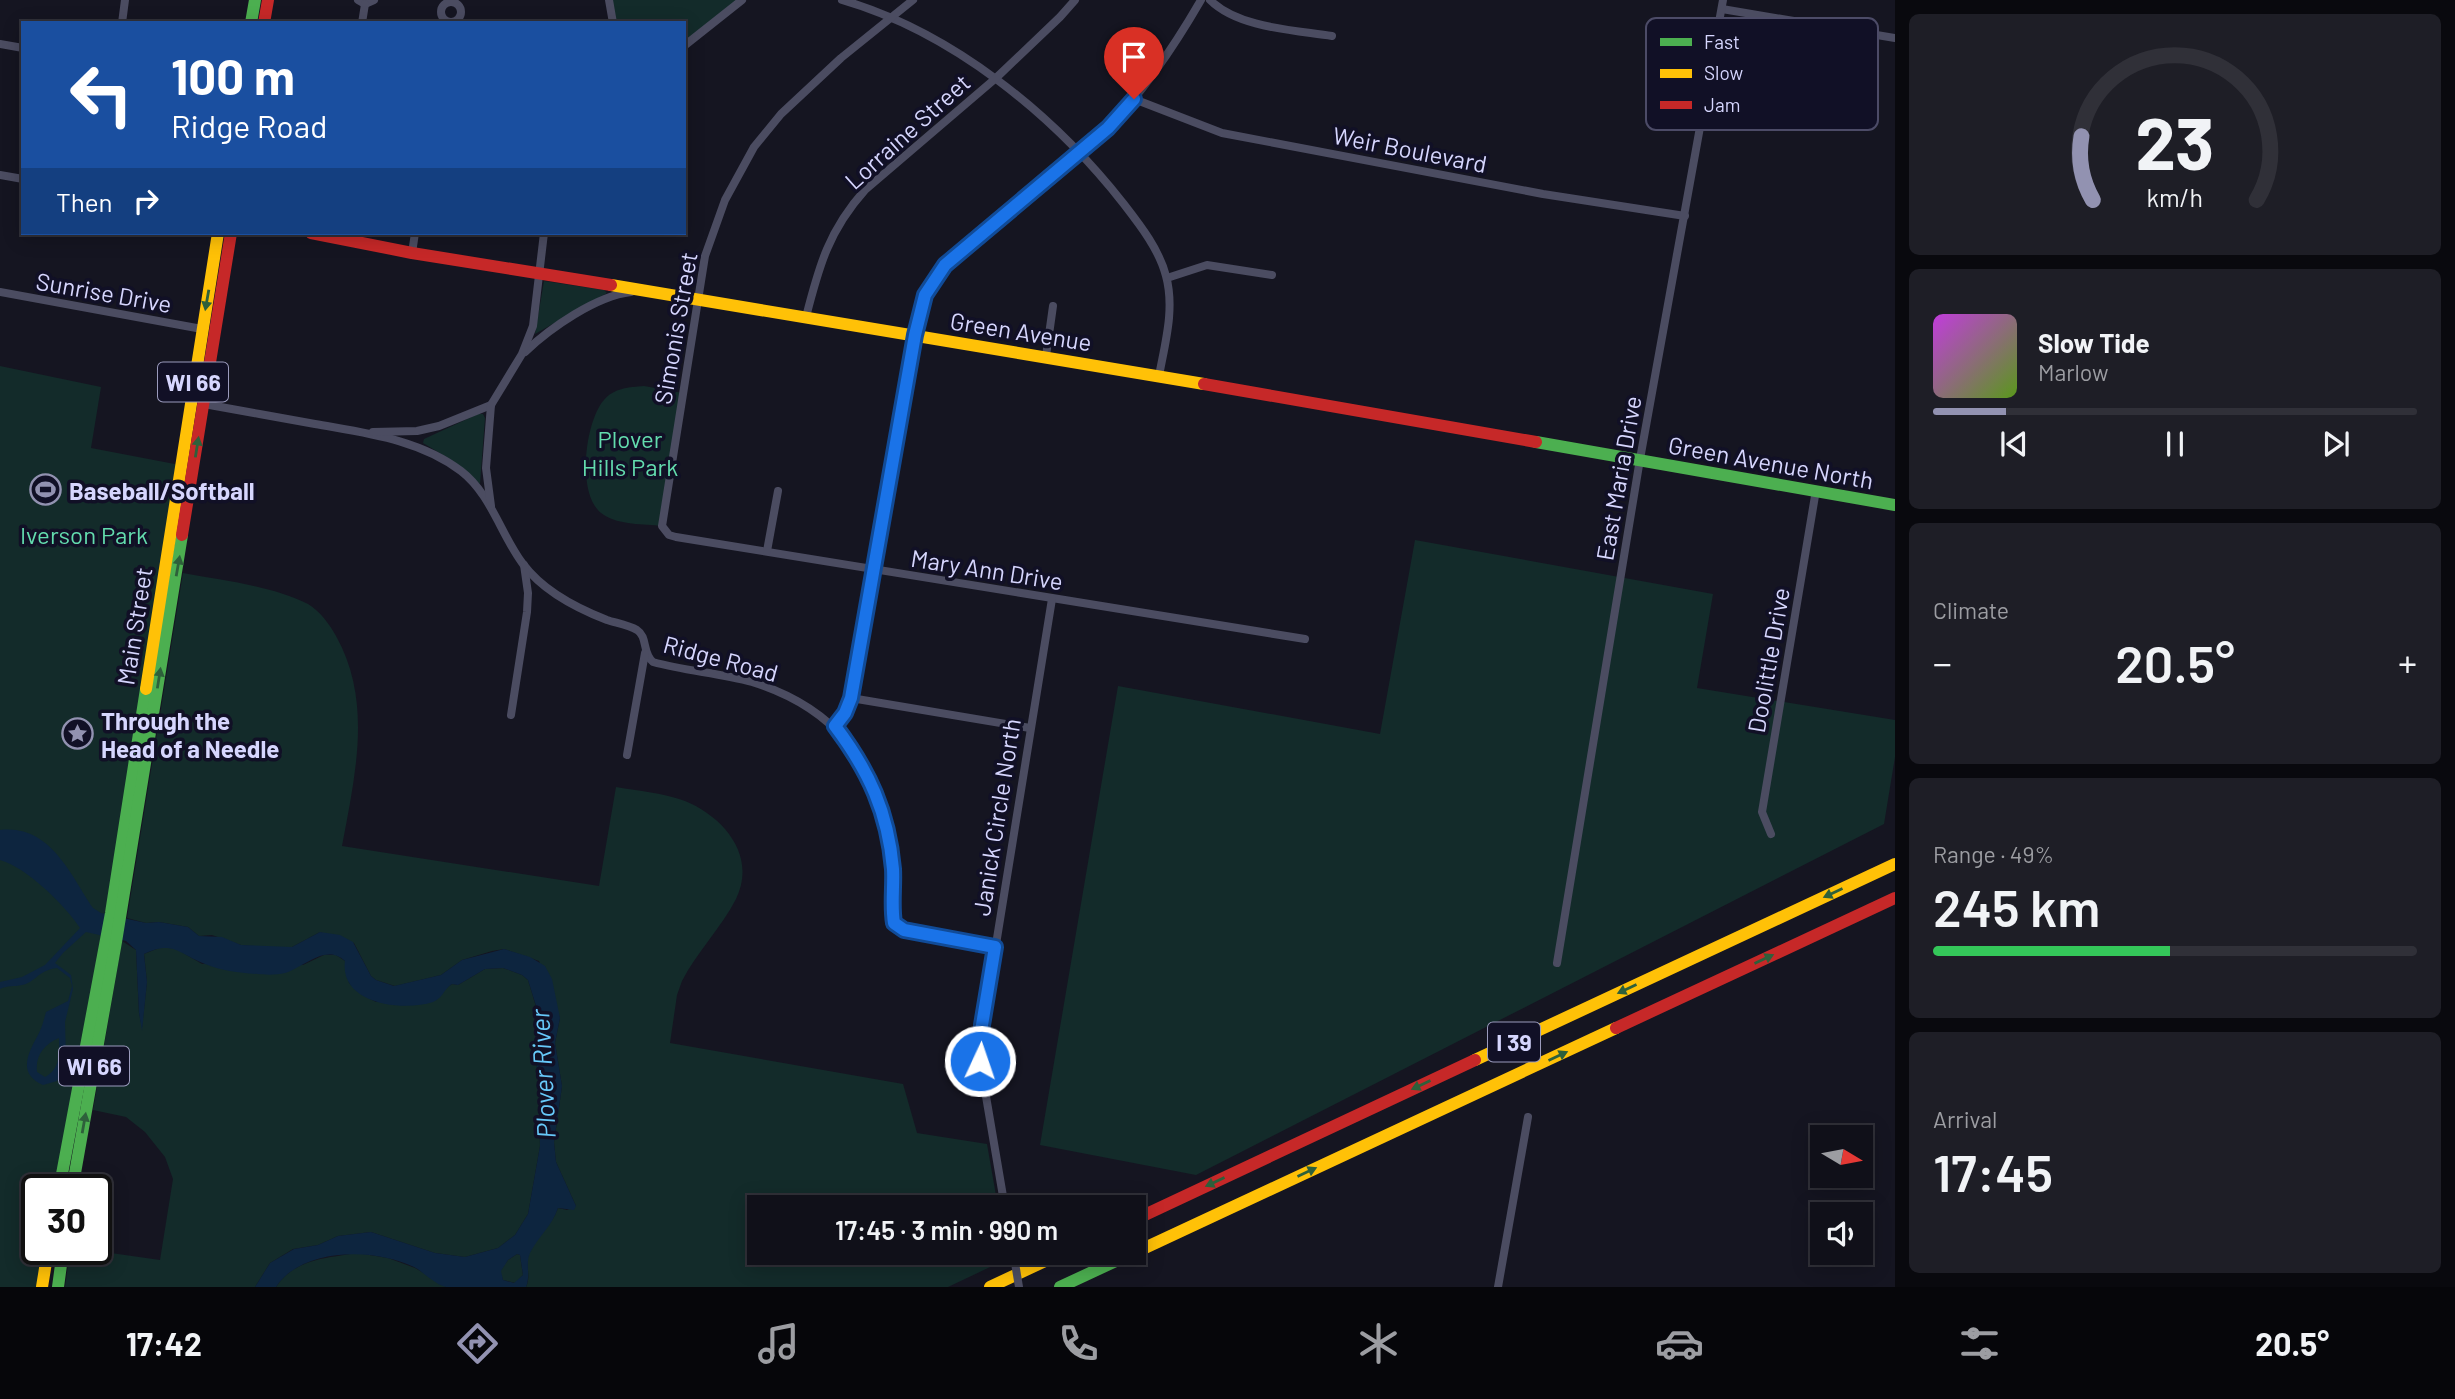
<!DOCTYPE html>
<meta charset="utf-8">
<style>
body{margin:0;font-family:Barlow,sans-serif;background:#1e1e26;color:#f1f3f6;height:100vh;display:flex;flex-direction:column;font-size:26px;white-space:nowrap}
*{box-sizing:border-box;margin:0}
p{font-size:23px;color:#9c9da2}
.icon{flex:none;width:38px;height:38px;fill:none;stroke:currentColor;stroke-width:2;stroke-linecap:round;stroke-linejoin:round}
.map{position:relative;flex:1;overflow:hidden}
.details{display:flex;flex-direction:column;gap:14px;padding:14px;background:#09090e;width:560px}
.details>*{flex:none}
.hud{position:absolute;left:21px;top:21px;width:665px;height:214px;border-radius:0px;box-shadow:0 4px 18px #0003,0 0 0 2px #303038;background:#1a4fa0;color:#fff;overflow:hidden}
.needle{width:46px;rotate:100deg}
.buttons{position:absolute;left:1810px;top:1125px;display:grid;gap:14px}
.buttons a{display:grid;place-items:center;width:63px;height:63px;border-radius:0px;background:#101019;box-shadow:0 4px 18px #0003,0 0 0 2px #303038;font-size:35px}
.speed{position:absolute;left:21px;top:1174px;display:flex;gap:14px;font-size:35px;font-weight:700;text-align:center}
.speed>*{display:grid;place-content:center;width:91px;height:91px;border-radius:50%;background:#101019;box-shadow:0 4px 18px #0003,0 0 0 2px #303038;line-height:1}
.speed .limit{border:4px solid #111;border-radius:10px;background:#fff;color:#111}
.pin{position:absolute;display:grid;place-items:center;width:60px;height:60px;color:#fff;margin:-72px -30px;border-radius:50% 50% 50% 0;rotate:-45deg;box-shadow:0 0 7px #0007}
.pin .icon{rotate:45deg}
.me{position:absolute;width:77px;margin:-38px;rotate:3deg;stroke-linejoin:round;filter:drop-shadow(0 0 5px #0008)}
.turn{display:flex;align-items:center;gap:24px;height:147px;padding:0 35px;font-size:32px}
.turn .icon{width:91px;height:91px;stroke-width:2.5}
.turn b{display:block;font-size:49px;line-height:60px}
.then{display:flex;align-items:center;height:66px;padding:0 35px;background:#0003;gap:14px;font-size:26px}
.big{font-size:52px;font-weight:600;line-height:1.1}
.details .widget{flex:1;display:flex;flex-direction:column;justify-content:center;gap:10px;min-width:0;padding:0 24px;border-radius:10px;background:#1e1e26}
.details .dial{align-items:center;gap:0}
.dial svg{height:182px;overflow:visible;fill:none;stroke:#303038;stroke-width:7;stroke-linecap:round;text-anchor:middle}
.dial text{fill:#f1f3f6;stroke:none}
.song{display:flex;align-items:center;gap:21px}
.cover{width:84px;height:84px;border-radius:10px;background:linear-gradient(135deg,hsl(290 70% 55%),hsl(90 70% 35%))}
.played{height:7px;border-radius:4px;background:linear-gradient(90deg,#9292b1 15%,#303038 15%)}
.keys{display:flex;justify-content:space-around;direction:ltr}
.heat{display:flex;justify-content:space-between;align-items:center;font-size:38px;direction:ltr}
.charge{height:10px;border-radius:5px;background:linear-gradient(90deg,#34c759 49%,#303038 0)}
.trip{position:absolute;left:747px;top:1195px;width:399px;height:70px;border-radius:0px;background:#101019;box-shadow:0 4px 18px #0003,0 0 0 2px #303038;font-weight:600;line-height:70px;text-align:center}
.dock{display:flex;height:112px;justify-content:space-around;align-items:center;background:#06060a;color:#9c9da2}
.dock .icon{width:49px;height:49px}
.dock .on{color:#9292b1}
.dock b{font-size:32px;color:#f1f3f6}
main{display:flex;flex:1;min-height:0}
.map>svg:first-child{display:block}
.green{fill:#132b2a}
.water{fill:#0d253f;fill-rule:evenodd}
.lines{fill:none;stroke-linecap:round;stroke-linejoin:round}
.street{stroke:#4b4c61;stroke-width:8}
.fast{stroke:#4caf50;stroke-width:12}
.slow{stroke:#ffc107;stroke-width:12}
.jam{stroke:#c62828;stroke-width:12}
.street-bridge{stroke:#4b4c61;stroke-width:8}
.oneway{fill:#2e603b}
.route-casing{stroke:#114b97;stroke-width:18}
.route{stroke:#1a73e8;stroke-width:12}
.labels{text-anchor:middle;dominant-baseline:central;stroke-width:7;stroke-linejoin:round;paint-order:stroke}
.shield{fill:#111026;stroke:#9b9bbd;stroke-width:2}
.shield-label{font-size:23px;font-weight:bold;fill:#d6d6fe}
.street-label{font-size:24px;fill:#d6d6fe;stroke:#111026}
.park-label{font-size:24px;fill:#63dcae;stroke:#111026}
.poi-label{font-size:24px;font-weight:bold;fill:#d6d6fe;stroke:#111026;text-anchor:start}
.water-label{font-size:26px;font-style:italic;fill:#67c9fa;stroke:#111026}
.key{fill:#111026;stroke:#4c4b67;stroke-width:2}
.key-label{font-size:19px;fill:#d6d6fe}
</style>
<main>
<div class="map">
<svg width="1895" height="1287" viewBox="0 0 1895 1287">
<rect width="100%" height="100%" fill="#151521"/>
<g class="green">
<path d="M609,0h134l-59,46v-23h-71z"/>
<path d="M544,281l60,9 3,3 -72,41z"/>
<path d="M0,366l101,21 -10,61 89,17 -121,725h-22v60h11l-6,37h-42z"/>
<path d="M644,386l39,7 -21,133c-18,-2 -43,-1 -58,-11 -29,-17 -19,-94 0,-115 10,-12 25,-13 40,-14z"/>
<path d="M478,414h5l2,4 -5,66 -27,-23 -30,-18 1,-4z"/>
<path d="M1415,540l298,54 -16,94 198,32v37l-11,67 -688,351 -156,-30 78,-459 262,48z"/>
<path d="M183,573c41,8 87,12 125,31 12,7 22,21 28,32 37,66 19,140 6,210l257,40 17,-99c23,4 47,6 69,14 39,16 72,55 51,98 -15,29 -39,53 -54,82l-5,14 -7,48 233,41 14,49 70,11 11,63 -238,1v45h246l1,6 -59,28h-422c5,-11 0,-18 2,-29 2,-14 24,-32 30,-50l9,2 9,-4 -20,-44 -2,-20 8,-56 -7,-43 5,-25 -21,-57 -35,-12 -12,2 -30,9 -21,15 -46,11 -19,-6 -5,-4 -17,-33 -34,-11 -28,15h-29l-22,-2 -29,-10 -13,1 -11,-9 -29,-5 -13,1 -19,-5z"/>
<path d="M122,941l14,9 3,63 3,14 5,-45 -3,-28 15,-6h16l27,16 101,1 21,-10h12l9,6 4,22 14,12 13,7 70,-14 6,-4 6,1 27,-16 18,-1 19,7 6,5 9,30 -2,42 4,32 1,62 -12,68 -13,21 -17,13 -33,9 -30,-4 -64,-21 -33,4 -20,9 -25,4 -23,14 -15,24h-190l5,-37h20l70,10 13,-81 -8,-22 -20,-25 -19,-15 -33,-7z"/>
<path d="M357,1253l31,5 27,10 32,19h-171c18,-28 51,-29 81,-34z"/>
<path d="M517,1254l3,1 3,20 -8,8 -12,-3 -3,-9 8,-11z"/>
</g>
<path class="water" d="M0,830c50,-6 70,44 93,78l8,5 45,10 13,-1 29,5 11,9 23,1 19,8 51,2 28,-15 20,3 13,7 18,34 5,4 18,6 47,-11 21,-15 42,-11 26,8 15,9 7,13 8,39 -5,25 7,43 -8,56 2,20 20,44 -2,4 -16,-2c-6,18 -20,29 -28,45 -5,11 1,22 -4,34 -20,0 -63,0 -80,0 -12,-3 -21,-14 -32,-20 -39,-19 -112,-20 -138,20h-21l15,-24 24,-14 24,-4 20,-9 33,-4 64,21 30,4 33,-9 17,-13 13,-21 12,-68 -1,-62 -4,-32 2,-43 -9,-29 -6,-5 -19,-7 -18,1 -27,16 -6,-1c-9,6 -9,14 -19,18 -30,10 -94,2 -88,-41 -19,-18 -41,6 -60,12 -8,2 -19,2 -27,1 -19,-1 -36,-3 -53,-10 -27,-10 -31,-24 -61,-10l3,28 -5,49 -3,-18 -3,-63 -10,-9 -40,-9 -23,21 -8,10 16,12 2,14 -8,33 1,35 -9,24 -14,4c-27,-12 -14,-33 -4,-52 3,-6 5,-14 7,-21l22,-11 4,-15 -2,-8 -13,-10c-19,2 -22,15 -35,17 -8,2 -14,0 -22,4v-7l22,-5 23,-12 35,-37c-15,-23 -54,-61 -80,-68zM59,1038c0,15 2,31 -14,39l-8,-5c-2,-16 7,-28 22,-34zM517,1254l3,1 3,20 -9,8 -11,-3 -2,-9 7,-11z"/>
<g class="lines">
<g class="street">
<path d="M358,0l7,4 9,-4"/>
<path d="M609,0l4,23"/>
<path d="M842,0c110,32 211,114 281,203 17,22 36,46 43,73 9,33 -1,67 -7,100"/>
<path d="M913,0l-72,58 -60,56 -27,33 -29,53 -20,56 -43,270 7,9 7,2 629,102"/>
<path d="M1210,0c28,28 84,30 122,36"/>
<circle cx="451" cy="12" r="10"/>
<path d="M1722,9l173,29"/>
<path d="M122,23l3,-23"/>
<path d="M362,23l3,-19"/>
<path d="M0,44l23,4"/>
<path d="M684,46l58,-46"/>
<path d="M1134,99l88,34 321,61 142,22"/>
<path d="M0,175l23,4"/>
<path d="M412,253l3,-20"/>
<path d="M1167,278l40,-13 65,10"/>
<path d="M0,292l202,37"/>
<path d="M806,317c13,-51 23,-87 59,-127l131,-112 64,-61 15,-17"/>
<path d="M525,352c25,-24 71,-56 106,-60"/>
<path d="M1046,356l7,-50"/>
<path d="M204,404c37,7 74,13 111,20 50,9 104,15 146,47 30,23 40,64 62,93 20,27 53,44 84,56 9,3 21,5 30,10 11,7 5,23 16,32 32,9 67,11 99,20 83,26 122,78 138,161 5,26 -1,54 4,80l10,7 91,17"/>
<path d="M373,432l44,-1 22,-5 52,-21"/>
<path d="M491,506l-5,-38 5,-63 31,-51 11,-28 11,-93"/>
<path d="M767,551l11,-60"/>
<path d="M851,698l179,30"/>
<path d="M511,715l16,-103 1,-19 -4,-28"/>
<path d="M835,726l10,-13 6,-15 64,-363 10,-40 12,-22 8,-8 163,-137c37,-38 67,-83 93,-128"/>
<path d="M627,755l18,-102"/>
<path d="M1771,834l-9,-22 54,-322"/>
<path d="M1557,963l83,-504 83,-459"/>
<path d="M1005,1208l-25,-147v-18l72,-444"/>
<path d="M1498,1287l30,-170"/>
</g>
<g class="fast">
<path d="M251,23l4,-23"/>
<path d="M1536,442l359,63"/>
<path d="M59,1190l52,-277 35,-224"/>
<path d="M72,1190l44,-248 66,-407"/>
<path d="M58,1287l5,-37"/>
<path d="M1060,1287l73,-34"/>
</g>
<g class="slow">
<path d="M611,285l593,99"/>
<path d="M146,689l72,-456"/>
<path d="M1475,1060l420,-196"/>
<path d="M1134,1253l482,-225"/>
<path d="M42,1287l6,-37"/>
<path d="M990,1287l72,-34"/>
</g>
<g class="jam">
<path d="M264,23l4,-23"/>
<path d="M311,233l101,20 199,32"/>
<path d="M1204,384l332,58"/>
<path d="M182,535l49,-302"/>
<path d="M1616,1028l279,-130"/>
<path d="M1134,1220l341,-160"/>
</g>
<path class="street-bridge" d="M1014,1257l5,30"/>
</g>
<defs><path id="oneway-solid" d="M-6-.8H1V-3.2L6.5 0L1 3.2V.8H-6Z" transform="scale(1.75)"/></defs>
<g class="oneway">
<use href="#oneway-solid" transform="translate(207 300) rotate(100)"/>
<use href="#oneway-solid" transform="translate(197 447) rotate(-81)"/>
<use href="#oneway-solid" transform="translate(178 566) rotate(-80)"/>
<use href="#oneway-solid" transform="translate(159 678) rotate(-81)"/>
<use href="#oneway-solid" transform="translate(1833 893) rotate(155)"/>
<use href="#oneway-solid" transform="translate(1764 959) rotate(-25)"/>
<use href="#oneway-solid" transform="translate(1627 989) rotate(155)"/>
<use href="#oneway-solid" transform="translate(1558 1056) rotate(-25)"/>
<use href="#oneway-solid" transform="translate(1421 1085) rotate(155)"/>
<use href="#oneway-solid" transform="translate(84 1123) rotate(-80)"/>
<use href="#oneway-solid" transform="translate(1307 1172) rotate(-25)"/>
<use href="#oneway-solid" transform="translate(1215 1182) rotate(155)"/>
</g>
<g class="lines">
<defs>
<path id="route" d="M980,1061l2,-36 13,-78 -91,-17 -10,-7c-3,-18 0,-36 -1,-54 -5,-57 -24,-98 -58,-143l10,-13 6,-15 64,-363 10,-40 20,-30 163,-137 26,-29"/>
</defs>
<use href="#route" class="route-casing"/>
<use href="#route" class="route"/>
</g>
<defs>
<symbol id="stadium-ring" viewBox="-11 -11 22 22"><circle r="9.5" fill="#111026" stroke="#9292b1" stroke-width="1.5"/><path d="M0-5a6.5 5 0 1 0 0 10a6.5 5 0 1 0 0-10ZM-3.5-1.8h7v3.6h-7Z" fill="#9292b1"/></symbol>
<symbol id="sight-ring" viewBox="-11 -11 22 22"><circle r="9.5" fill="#111026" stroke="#9292b1" stroke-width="1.5"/><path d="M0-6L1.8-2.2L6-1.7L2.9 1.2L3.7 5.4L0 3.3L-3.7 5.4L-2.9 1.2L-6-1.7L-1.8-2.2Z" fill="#9292b1"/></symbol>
</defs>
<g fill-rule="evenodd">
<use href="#stadium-ring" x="28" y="472" width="35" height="35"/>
<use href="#sight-ring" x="60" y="716" width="35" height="35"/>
</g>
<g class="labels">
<g class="shield">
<rect x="158" y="362.5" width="70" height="39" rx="5"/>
<rect x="1488" y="1022.5" width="52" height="39" rx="5"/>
<rect x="59" y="1046.5" width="70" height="39" rx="5"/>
</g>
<g class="shield-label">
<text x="193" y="382">WI 66</text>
<text x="1514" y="1042">I 39</text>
<text x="94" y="1066">WI 66</text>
</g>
<g class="street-label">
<text transform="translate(907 131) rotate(-42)">Lorraine Street</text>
<text transform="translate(1410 149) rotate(11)">Weir Boulevard</text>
<text transform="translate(104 292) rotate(10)">Sunrise Drive</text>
<text transform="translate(675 328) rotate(-80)">Simonis Street</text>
<text transform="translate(1021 331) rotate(9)">Green Avenue</text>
<text transform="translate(1771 462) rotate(10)">Green Avenue North</text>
<text transform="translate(1618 478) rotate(-80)">East Maria Drive</text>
<text transform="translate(987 569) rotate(9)">Mary Ann Drive</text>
<text transform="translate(134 626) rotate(-81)">Main Street</text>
<text transform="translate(721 658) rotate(15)">Ridge Road</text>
<text transform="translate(1768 660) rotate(-80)">Doolittle Drive</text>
<text transform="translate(996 817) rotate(-81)">Janick Circle North</text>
</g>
<g class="park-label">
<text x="630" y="438">Plover<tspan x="630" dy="28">Hills Park</tspan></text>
<text x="84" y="534">Iverson Park</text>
</g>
<g class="poi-label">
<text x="69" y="490">Baseball/Softball</text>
<text x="101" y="720">Through the<tspan x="101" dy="28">Head of a Needle</tspan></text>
</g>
<g class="water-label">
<text transform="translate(542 1074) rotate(-93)">Plover River</text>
</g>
</g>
<rect x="1646" y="18" width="232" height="112" rx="10" class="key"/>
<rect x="1660" y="38" width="32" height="8" fill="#4caf50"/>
<rect x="1660" y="69" width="32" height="9" fill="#ffc107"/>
<rect x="1660" y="101" width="32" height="8" fill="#c62828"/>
<g class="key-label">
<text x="1704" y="49">Fast</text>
<text x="1704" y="80">Slow</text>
<text x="1704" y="112">Jam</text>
</g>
</svg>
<div class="buttons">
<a><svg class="needle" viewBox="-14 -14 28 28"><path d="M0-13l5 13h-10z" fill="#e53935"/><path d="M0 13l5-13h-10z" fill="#9c9da2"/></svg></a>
<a><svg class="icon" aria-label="sound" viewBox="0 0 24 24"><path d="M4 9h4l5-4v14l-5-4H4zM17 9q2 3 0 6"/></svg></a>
</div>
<div class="speed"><div class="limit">30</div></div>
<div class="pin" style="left:1134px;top:99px;background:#d93025"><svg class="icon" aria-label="arrive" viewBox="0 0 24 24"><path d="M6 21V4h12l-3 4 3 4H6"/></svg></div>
<svg class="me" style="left:980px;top:1061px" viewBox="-20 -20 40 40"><circle r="17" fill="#1a73e8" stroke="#fff" stroke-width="3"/><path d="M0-11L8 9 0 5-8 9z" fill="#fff"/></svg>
<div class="trip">17:45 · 3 min · 990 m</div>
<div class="hud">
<div class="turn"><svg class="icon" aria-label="left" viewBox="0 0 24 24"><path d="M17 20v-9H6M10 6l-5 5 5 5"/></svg><div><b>100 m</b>Ridge Road</div></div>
<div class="then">Then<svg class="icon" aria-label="right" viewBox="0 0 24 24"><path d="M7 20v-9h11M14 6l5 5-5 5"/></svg></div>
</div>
</div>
<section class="details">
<div class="widget dial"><svg viewBox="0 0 100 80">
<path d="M14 69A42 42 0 1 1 86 69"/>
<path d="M14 69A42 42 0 0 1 9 41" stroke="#9292b1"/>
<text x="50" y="56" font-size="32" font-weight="700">23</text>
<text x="50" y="72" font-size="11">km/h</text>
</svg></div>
<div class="widget">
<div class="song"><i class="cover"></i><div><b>Slow Tide</b><p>Marlow</p></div></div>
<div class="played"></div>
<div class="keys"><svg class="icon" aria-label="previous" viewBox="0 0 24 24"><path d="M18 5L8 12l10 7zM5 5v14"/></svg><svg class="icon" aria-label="pause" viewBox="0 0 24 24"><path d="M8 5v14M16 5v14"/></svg><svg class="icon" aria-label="next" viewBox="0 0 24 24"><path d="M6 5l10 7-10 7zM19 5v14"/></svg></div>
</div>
<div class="widget"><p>Climate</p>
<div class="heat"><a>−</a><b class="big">20.5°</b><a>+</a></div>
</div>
<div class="widget"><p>Range · 49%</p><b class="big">245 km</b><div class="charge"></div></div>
<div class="widget"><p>Arrival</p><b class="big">17:45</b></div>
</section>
</main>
<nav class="dock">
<b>17:42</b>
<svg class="icon on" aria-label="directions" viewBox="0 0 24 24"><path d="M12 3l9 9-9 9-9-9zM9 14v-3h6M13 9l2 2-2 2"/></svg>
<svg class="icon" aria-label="music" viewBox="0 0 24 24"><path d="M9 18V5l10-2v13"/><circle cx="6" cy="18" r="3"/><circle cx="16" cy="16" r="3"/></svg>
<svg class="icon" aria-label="phone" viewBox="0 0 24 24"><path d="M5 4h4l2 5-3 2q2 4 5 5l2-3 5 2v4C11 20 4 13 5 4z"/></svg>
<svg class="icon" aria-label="climate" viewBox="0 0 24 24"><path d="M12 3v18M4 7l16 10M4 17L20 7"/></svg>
<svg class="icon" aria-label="car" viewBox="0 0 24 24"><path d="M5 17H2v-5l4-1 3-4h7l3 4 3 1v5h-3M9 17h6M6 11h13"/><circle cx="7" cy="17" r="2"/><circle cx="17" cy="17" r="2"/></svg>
<svg class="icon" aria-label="filters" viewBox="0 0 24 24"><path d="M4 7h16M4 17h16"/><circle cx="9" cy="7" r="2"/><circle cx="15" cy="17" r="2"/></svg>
<b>20.5°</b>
</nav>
